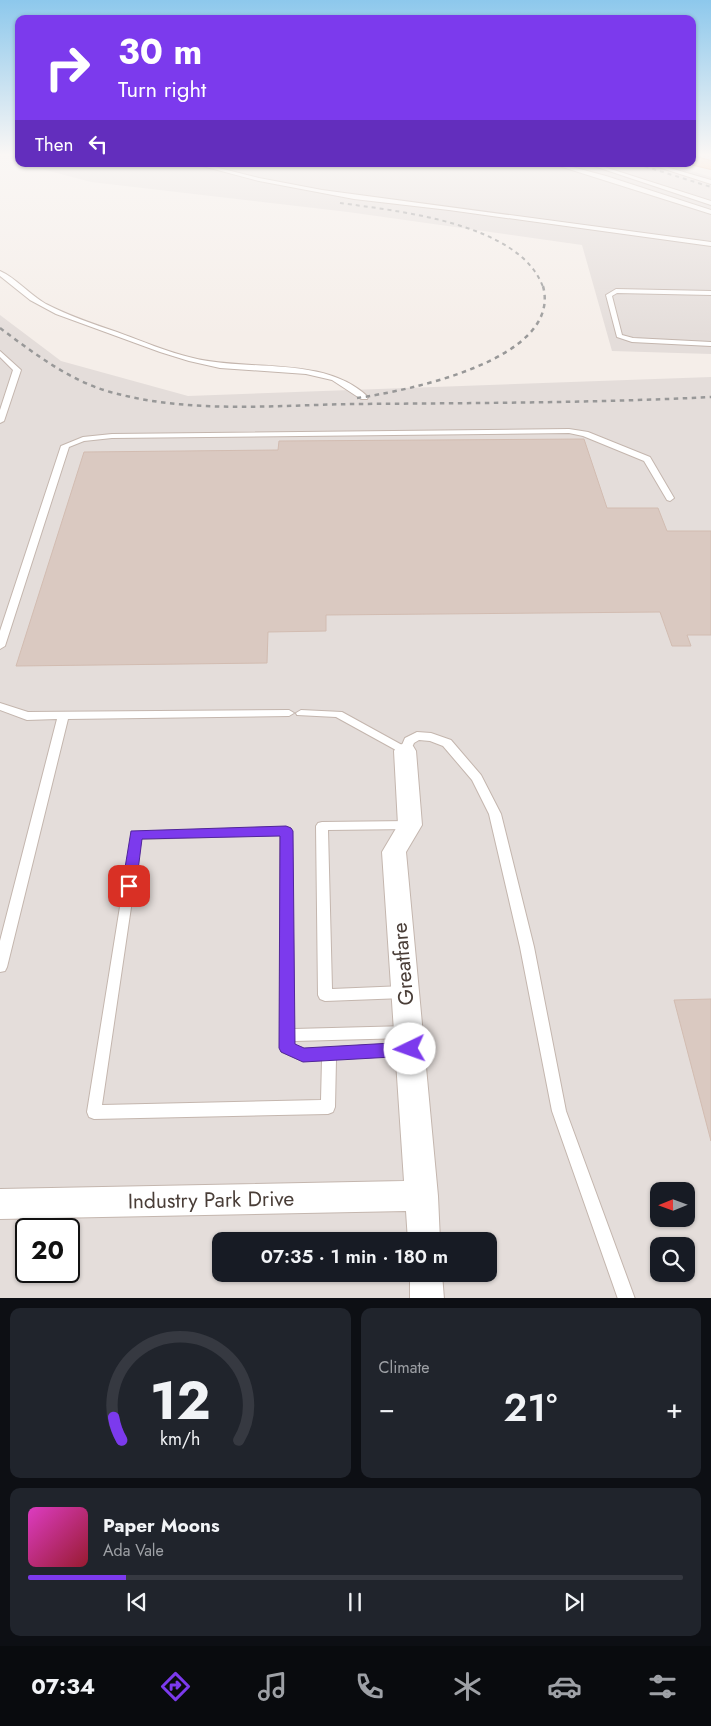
<!DOCTYPE html>
<meta charset="utf-8">
<style>
body{margin:0;font-family:Jost,sans-serif;background:#20242c;color:#f1f3f6;height:100vh;display:flex;flex-direction:column;font-size:19px;white-space:nowrap}
*{box-sizing:border-box;margin:0}
p{font-size:16px;color:#9ea1a6}
.icon{flex:none;width:28px;height:28px;fill:none;stroke:currentColor;stroke-width:2;stroke-linecap:round;stroke-linejoin:round}
.map{position:relative;height:1298px;overflow:hidden}
.side{display:flex;flex-direction:column;gap:10px;padding:10px;background:#0d0f14;flex:1}
.side>*{flex:none}
.hud{position:absolute;left:15px;top:15px;width:681px;height:152px;border-radius:10px;box-shadow:0 1px 4px #0004;background:#7c3aed;color:#fff;overflow:hidden}
.needle{width:32px;rotate:269deg}
.controls{position:absolute;left:650px;top:1182px;display:grid;gap:10px}
.controls a{display:grid;place-items:center;width:45px;height:45px;border-radius:10px;background:#171b24;box-shadow:0 1px 4px #0004;font-size:25px}
.speed{position:absolute;left:15px;top:1218px;display:flex;gap:10px;font-size:25px;font-weight:700;text-align:center}
.speed>*{display:grid;place-content:center;width:65px;height:65px;border-radius:50%;background:#171b24;box-shadow:0 1px 4px #0004;line-height:1}
.speed .limit{border:2px solid #111;border-radius:8px;background:#fff;color:#111}
.pin{position:absolute;display:grid;place-items:center;width:42px;height:42px;color:#fff;margin:-21px;border-radius:10px;box-shadow:0 2px 8px #0006}
.me{position:absolute;width:55px;margin:-28px;rotate:267deg;stroke-linejoin:round;filter:drop-shadow(0 0 4px #0008)}
.turn{display:flex;align-items:center;gap:18px;height:105px;padding:0 20px;font-size:22px}
.turn .icon{width:65px;height:65px;stroke-width:2.5}
.turn b{display:block;font-size:35px;line-height:42px}
.then{display:flex;align-items:center;height:48px;padding:0 20px;background:#0003;gap:10px;font-size:19px}
.big{font-size:38px;font-weight:600;line-height:1.1}
.side .tile{flex:1;display:flex;flex-direction:column;justify-content:center;gap:8px;min-width:0;padding:0 18px;border-radius:10px;background:#20242c}
.side .dial{align-items:center;gap:0}
.dial svg{height:130px;overflow:visible;fill:none;stroke:#363941;stroke-width:7;stroke-linecap:round;text-anchor:middle}
.dial text{fill:#f1f3f6;stroke:none}
.song{display:flex;align-items:center;gap:15px}
.cover{width:60px;height:60px;border-radius:8px;background:linear-gradient(135deg,hsl(310 70% 55%),hsl(350 70% 35%))}
.played{height:5px;border-radius:2px;background:linear-gradient(90deg,#7c3aed 15%,#363941 15%)}
.keys{display:flex;justify-content:space-around;direction:ltr}
.heat{display:flex;justify-content:space-between;align-items:center;font-size:28px;direction:ltr}
.side .tiles{flex:1;display:grid;gap:10px;grid-template-columns:1fr 1fr}
.tile:last-child{grid-column:span 2}
.trip{position:absolute;left:212px;top:1232px;width:285px;height:50px;border-radius:10px;background:#171b24;box-shadow:0 1px 4px #0004;font-weight:600;line-height:50px;text-align:center}
.dock{display:flex;height:80px;justify-content:space-around;align-items:center;background:#090b0e;color:#9ea1a6}
.dock .icon{width:35px;height:35px}
.dock .current{color:#7c3aed}
.dock b{font-size:22px;color:#f1f3f6}
.map>svg:first-child{display:block}
.industrial{fill:#e4ddda;fill-rule:evenodd}
.building{fill:#dac9c1;stroke:#d2bcb1}
.lines{fill:none;stroke-linecap:round;stroke-linejoin:round}
.lane-casing{stroke:#c4b6ae;stroke-width:2}
.street-casing{stroke:#c4b6ae;stroke-width:2}
.primary-casing{stroke:#e89d64;stroke-width:2}
.lane{fill:#fff;fill-rule:evenodd}
.street{fill:#fff;fill-rule:evenodd}
.primary{fill:#ffc697;fill-rule:evenodd}
.rail-far1{stroke:#989898;stroke-width:2;stroke-dasharray:4 4;stroke-linecap:butt}
.rail{stroke:#989898;stroke-width:2.5;stroke-dasharray:4.5 4.5;stroke-linecap:butt}
.route{fill:#7c3aed;stroke:#51269a}
.labels{text-anchor:middle;dominant-baseline:central;stroke-width:4.5;stroke-linejoin:round;paint-order:stroke}
.near-street-label{font-size:21px;fill:#493d37;stroke:#fff}
</style>
<div class="map">
<svg width="711" height="1299" viewBox="0 0 711 1299">
<rect width="100%" height="100%" fill="#f5eee9"/>
<g class="industrial">
<path d="M23,164h645l43,13v177l-99,-3 -30,-106 -234,-33 -257,-30z"/>
<path d="M0,315l61,46 127,35 523,-19v921h-711zM659,1191h27v28h-27zM26,1229h43v42h-43zM221,1241h268v33h-268zM659,1246h27v28h-27z"/>
</g>
<g class="building">
<path d="M584,439l23,69h51l9,23h44v104h-24l4,11h-19l-12,-34 -334,3v16l-58,1 -1,31 -251,3 68,-214 194,-2 1,-9z"/>
<path d="M711,999v142l-37,-141z"/>
</g>
<g class="lines">
<defs>
<g id="lane">
<path d="M195,164h8l56,14 63,12 389,52v4l-262,-36 -95,-11 -95,-18z"/>
<path d="M553,164h8l45,12 105,34v4z"/>
<path d="M588,164h7l116,37v4z"/>
<path d="M649,164h7l55,16v4z"/>
<path d="M0,271c16,7 30,24 46,33 23,12 47,20 71,28 25,9 50,20 76,26 55,14 131,-3 175,39l-1,2h-6l-29,-19 -26,-6 -86,-6 -31,-7 -29,-9 -104,-38 -26,-14 -30,-24z"/>
<path d="M616,289l95,2v4l-94,-2 -5,3 10,39 11,3 78,4v4l-79,-4 -15,-5 -11,-42z"/>
<path d="M0,351l21,19 -17,51 -4,2v-13l13,-40 -13,-13z"/>
<path d="M569,429l19,3 62,25 24,41 -4,3 -3,-1 -23,-39 -61,-25 -14,-3 -457,5 -28,3 -15,6 -64,199 -5,3v-18l61,-185 22,-9 29,-3z"/>
<path d="M0,703l28,9 261,-2 5,3 -5,3 -221,3 -61,248 -2,4 -5,1v-31l57,-222 -30,1 -27,-10z"/>
<path d="M301,710l41,2 60,33 3,-7 12,-6 14,1 20,7 30,35 20,39 33,133 32,164 69,188h-17l-66,-188 -32,-164 -31,-133 -17,-34 -29,-34 -13,-5 -11,-1 -5,3 -5,11 -4,1 -69,-38 -39,-2 -1,-2z"/>
<path d="M410,821l4,1 2,3 -2,3 -4,1 -82,1 4,159 72,-3 5,2 2,4 -2,4 -5,2 -79,3 -5,-2 -2,-4 -2,-169 2,-3 4,-1z"/>
<path d="M286,827l4,1 2,3 2,198 114,-3 5,2 2,4 -2,4 -5,2 -114,3v4l10,4 105,-6 5,2 2,4 -2,4 -5,2 -73,4 -1,48 -2,5 -5,2 -234,5 -5,-2 -2,-5 45,-280zM280,835v213l2,4 21,9 19,-1 -1,40 -219,5 39,-266z"/>
</g>
<g id="street">
<path d="M405,743l8,3 3,5 6,74 -16,27 32,344 2,45h-32l-2,-30 -406,8v-30l404,-8 -22,-329 16,-27 -4,-74 3,-5z"/>
<path d="M410,1274h32l2,25h-34z"/>
</g>
<path id="primary" d="M692,156l19,5v8l-21,-5h2z"/>
</defs>
<use href="#lane" class="lane-casing"/>
<use href="#street" class="street-casing"/>
<use href="#primary" class="primary-casing"/>
<use href="#lane" class="lane"/>
<use href="#street" class="street"/>
<use href="#primary" class="primary"/>
<g class="rail-far1">
<path d="M637,164l74,23"/>
<path d="M340,203c58,8 180,20 203,84"/>
</g>
<g class="rail">
<path d="M0,328c35,26 71,54 114,65 79,21 162,12 241,11 119,-1 238,-1 356,-7"/>
<path d="M357,398c49,-7 206,-38 186,-112"/>
</g>
</g>
<linearGradient id="sky" x2="0" y2="1"><stop stop-color="#8dc8ec"/><stop offset="0.46" stop-color="#faf7f5"/><stop offset="1" stop-color="#faf7f5" stop-opacity="0"/></linearGradient>
<rect width="711" height="336" fill="url(#sky)"/>
<path class="route" d="M286,826l5,2 2,3 2,213 9,4 106,-6 6,2 2,5 -2,5 -6,2 -107,6 -22,-10 -2,-4 1,-212 -138,3 -6,47 -2,4 -5,1 -5,-1 -2,-4 9,-55z"/>
<g class="labels">
<g class="near-street-label">
<text transform="translate(403 964) rotate(-95)">Greatfare</text>
<text transform="translate(211 1200) rotate(-1)">Industry Park Drive</text>
</g>
</g>
</svg>
<div class="controls">
<a><svg class="needle" viewBox="-14 -14 28 28"><path d="M0-13l5 13h-10z" fill="#e53935"/><path d="M0 13l5-13h-10z" fill="#9ea1a6"/></svg></a>
<a><svg class="icon" aria-label="search" viewBox="0 0 24 24"><circle cx="10" cy="10" r="6"/><path d="M15 15l6 6"/></svg></a>
</div>
<div class="speed"><div class="limit">20</div></div>
<div class="pin" style="left:129px;top:886px;background:#d93025"><svg class="icon" aria-label="arrive" viewBox="0 0 24 24"><path d="M6 21V4h12l-3 4 3 4H6"/></svg></div>
<svg class="me" style="left:410px;top:1049px" viewBox="-20 -20 40 40"><circle r="19" fill="#fff"/><path d="M0-13L10 11 0 6-10 11z" fill="#7c3aed"/></svg>
<div class="trip">07:35 · 1 min · 180 m</div>
<div class="hud">
<div class="turn"><svg class="icon" aria-label="right" viewBox="0 0 24 24"><path d="M7 20v-9h11M14 6l5 5-5 5"/></svg><div><b>30 m</b>Turn right</div></div>
<div class="then">Then<svg class="icon" aria-label="left" viewBox="0 0 24 24"><path d="M17 20v-9H6M10 6l-5 5 5 5"/></svg></div>
</div>
</div>
<section class="side">
<div class="tiles">
<div class="tile dial"><svg viewBox="0 0 100 80">
<path d="M14 69A42 42 0 1 1 86 69"/>
<path d="M14 69A42 42 0 0 1 9 55" stroke="#7c3aed"/>
<text x="50" y="56" font-size="32" font-weight="700">12</text>
<text x="50" y="72" font-size="11">km/h</text>
</svg></div>
<div class="tile"><p>Climate</p>
<div class="heat"><a>−</a><b class="big">21°</b><a>+</a></div>
</div>
<div class="tile">
<div class="song"><i class="cover"></i><div><b>Paper Moons</b><p>Ada Vale</p></div></div>
<div class="played"></div>
<div class="keys"><svg class="icon" aria-label="previous" viewBox="0 0 24 24"><path d="M18 5L8 12l10 7zM5 5v14"/></svg><svg class="icon" aria-label="pause" viewBox="0 0 24 24"><path d="M8 5v14M16 5v14"/></svg><svg class="icon" aria-label="next" viewBox="0 0 24 24"><path d="M6 5l10 7-10 7zM19 5v14"/></svg></div>
</div>
</div>
</section>
<nav class="dock">
<b>07:34</b>
<svg class="icon current" aria-label="directions" viewBox="0 0 24 24"><path d="M12 3l9 9-9 9-9-9zM9 14v-3h6M13 9l2 2-2 2"/></svg>
<svg class="icon" aria-label="music" viewBox="0 0 24 24"><path d="M9 18V5l10-2v13"/><circle cx="6" cy="18" r="3"/><circle cx="16" cy="16" r="3"/></svg>
<svg class="icon" aria-label="phone" viewBox="0 0 24 24"><path d="M5 4h4l2 5-3 2q2 4 5 5l2-3 5 2v4C11 20 4 13 5 4z"/></svg>
<svg class="icon" aria-label="climate" viewBox="0 0 24 24"><path d="M12 3v18M4 7l16 10M4 17L20 7"/></svg>
<svg class="icon" aria-label="car" viewBox="0 0 24 24"><path d="M5 17H2v-5l4-1 3-4h7l3 4 3 1v5h-3M9 17h6M6 11h13"/><circle cx="7" cy="17" r="2"/><circle cx="17" cy="17" r="2"/></svg>
<svg class="icon" aria-label="filters" viewBox="0 0 24 24"><path d="M4 7h16M4 17h16"/><circle cx="9" cy="7" r="2"/><circle cx="15" cy="17" r="2"/></svg>
</nav>
